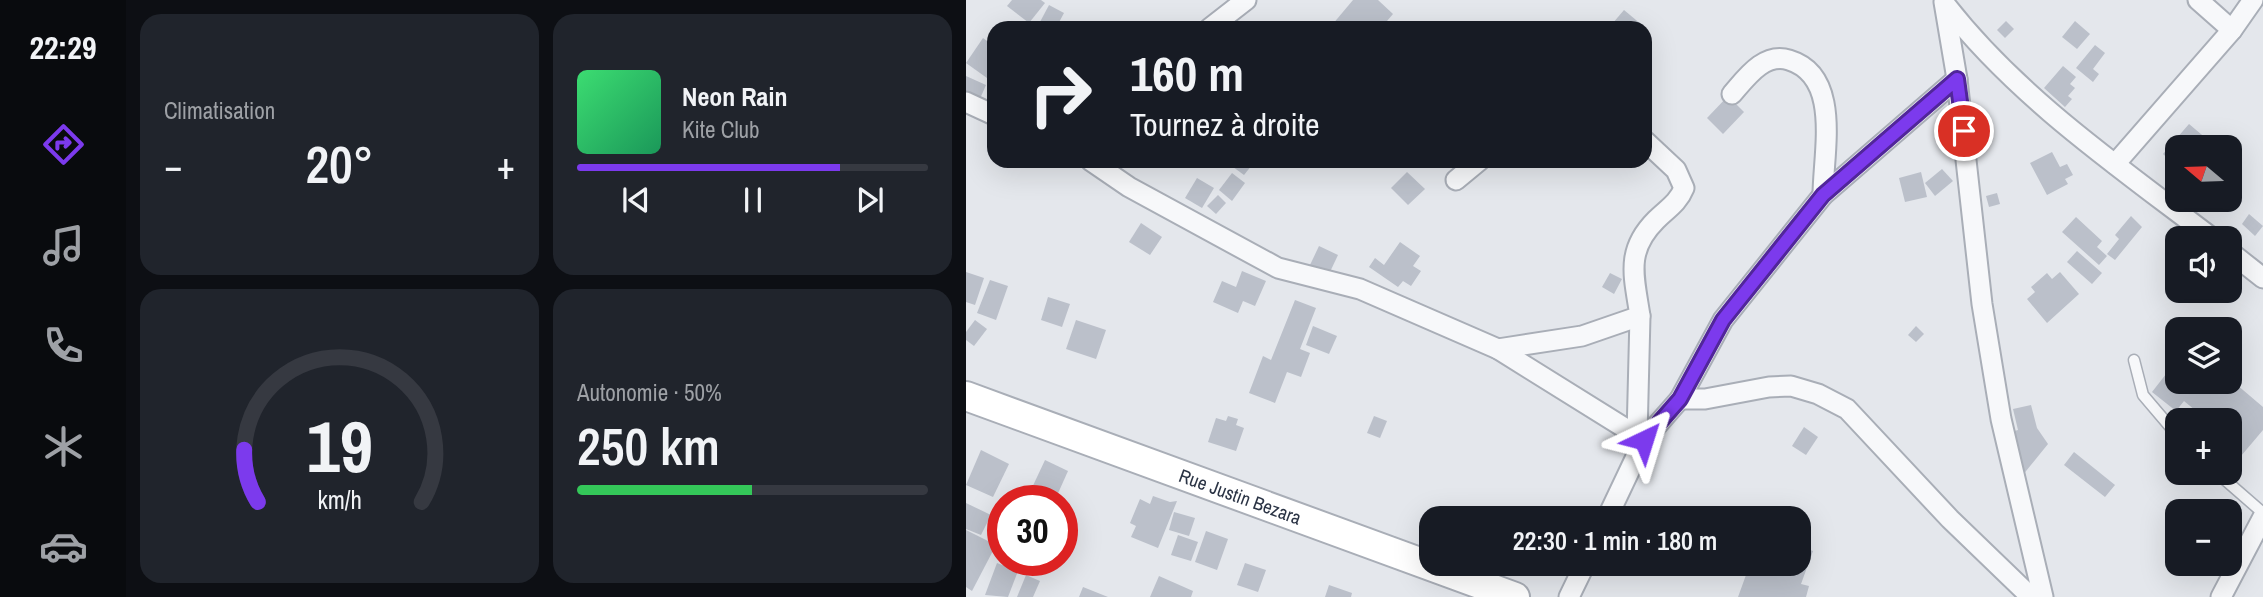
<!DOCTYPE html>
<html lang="fr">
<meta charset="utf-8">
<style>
body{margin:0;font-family:"Archivo Narrow",sans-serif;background:#20242c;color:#f1f3f6;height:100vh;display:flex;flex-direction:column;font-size:26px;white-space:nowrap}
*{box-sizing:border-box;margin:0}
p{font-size:23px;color:#9ea1a6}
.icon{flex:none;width:38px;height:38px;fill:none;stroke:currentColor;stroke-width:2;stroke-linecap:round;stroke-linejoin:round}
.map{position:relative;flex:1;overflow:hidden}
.details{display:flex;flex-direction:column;gap:14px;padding:14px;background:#0d0f14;width:840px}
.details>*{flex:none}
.guide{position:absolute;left:21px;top:21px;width:665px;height:147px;border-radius:21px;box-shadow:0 7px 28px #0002;background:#171b24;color:#f1f3f6;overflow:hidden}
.needle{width:46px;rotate:289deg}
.buttons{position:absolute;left:1199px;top:135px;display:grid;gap:14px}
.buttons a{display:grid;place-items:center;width:77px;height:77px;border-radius:14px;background:#171b24;box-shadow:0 7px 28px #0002;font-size:35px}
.speed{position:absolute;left:21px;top:485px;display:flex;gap:14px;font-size:35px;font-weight:700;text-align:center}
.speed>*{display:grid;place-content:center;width:91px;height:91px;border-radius:50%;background:#171b24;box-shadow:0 7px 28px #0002;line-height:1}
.speed .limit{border:10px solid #d22;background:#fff;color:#111}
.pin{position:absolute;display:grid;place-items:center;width:60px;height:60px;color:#fff;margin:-30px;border:4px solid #fff;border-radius:50%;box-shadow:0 2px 7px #0007}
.me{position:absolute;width:77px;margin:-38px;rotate:41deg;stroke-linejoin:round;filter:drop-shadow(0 0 5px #0008)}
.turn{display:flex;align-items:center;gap:24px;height:147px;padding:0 28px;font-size:32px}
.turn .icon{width:91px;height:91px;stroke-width:2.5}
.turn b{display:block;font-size:49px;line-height:60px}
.big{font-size:52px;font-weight:600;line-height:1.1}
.details .card{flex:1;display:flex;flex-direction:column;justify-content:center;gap:10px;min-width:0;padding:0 24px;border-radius:21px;background:#20242c}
.details .dial{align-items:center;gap:0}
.dial svg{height:182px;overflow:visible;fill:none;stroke:#363941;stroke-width:7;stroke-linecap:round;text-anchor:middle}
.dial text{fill:#f1f3f6;stroke:none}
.song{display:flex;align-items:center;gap:21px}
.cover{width:84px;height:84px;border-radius:10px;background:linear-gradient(135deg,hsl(140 70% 55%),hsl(150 70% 35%))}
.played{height:7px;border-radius:4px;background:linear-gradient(90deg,#7c3aed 75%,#363941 75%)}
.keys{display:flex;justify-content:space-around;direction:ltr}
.heat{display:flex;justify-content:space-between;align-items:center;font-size:38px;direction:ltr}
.charge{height:10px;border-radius:5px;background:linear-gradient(90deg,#34c759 50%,#363941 0)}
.details .tiles{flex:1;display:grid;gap:14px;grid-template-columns:repeat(2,1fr)}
.trip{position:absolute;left:453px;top:506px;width:392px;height:70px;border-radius:21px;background:#171b24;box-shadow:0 7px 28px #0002;font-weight:600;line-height:70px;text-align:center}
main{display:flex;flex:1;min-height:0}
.tab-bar{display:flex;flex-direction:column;width:126px;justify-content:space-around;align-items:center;background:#090b0e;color:#9ea1a6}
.tab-bar .icon{width:49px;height:49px}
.tab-bar .current{color:#7c3aed}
.tab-bar b{font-size:32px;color:#f1f3f6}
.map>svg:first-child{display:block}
.building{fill:#bbc0ca}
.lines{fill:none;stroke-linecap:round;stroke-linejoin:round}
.lane-casing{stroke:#a9aeb7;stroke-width:13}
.street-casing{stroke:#a9aeb7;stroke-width:23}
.secondary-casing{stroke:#a9aeb7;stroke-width:32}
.lane{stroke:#f7f8fa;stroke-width:10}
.street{stroke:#f7f8fa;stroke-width:19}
.secondary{stroke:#fff;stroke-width:28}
.route-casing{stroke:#51269a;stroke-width:18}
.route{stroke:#7c3aed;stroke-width:12}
.labels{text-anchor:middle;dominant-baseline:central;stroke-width:5;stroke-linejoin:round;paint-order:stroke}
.street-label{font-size:19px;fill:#2b3445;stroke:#f4f6f9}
</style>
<main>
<nav class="tab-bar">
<b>22:29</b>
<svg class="icon current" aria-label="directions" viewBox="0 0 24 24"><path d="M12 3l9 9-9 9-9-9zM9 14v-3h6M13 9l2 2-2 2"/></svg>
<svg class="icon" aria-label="music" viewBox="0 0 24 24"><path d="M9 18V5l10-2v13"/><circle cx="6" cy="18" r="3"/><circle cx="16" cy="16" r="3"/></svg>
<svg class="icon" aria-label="phone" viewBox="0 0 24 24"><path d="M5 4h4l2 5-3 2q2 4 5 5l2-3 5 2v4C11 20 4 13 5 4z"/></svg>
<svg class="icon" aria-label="climate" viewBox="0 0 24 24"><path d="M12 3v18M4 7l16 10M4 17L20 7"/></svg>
<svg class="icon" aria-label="car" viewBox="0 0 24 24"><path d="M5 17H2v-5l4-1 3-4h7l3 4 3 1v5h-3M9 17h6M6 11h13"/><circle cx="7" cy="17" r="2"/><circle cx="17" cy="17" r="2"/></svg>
</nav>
<section class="details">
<div class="tiles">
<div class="card"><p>Climatisation</p>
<div class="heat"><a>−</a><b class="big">20°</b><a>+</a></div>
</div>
<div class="card">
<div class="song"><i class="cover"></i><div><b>Neon Rain</b><p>Kite Club</p></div></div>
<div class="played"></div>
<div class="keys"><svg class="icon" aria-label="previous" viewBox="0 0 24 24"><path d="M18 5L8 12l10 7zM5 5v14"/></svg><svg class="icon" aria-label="pause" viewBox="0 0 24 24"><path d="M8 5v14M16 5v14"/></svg><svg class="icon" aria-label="next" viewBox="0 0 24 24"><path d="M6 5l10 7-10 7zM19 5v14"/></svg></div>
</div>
<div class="card dial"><svg viewBox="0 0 100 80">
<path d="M14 69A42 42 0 1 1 86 69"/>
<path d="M14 69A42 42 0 0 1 8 46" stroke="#7c3aed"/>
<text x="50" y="56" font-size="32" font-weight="700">19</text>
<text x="50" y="72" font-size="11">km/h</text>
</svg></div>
<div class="card"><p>Autonomie · 50%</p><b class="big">250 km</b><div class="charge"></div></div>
</div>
</section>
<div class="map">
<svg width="1297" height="597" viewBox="0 0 1297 597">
<rect width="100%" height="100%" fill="#e4e7ec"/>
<g class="building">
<path d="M46,0h29l4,3 -16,20 -22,-17z"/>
<path d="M387,0h25l15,14 -12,14h-45l-4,-3z"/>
<path d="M83,5l15,8 -8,15 -16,-6z"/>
<path d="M658,10l18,15 -3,3h-22l-5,-4z"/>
<path d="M1040,21l8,8 -9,9 -8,-8z"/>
<path d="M1109,21l15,13 -13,15 -15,-12z"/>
<path d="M17,38l11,8v22l-7,10 -21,-15z"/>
<path d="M1129,45l10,8 -12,16 6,5 -6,8 -17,-14z"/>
<path d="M1097,66l13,11 -6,7 5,4 -7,8 4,3 -7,8 -21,-19z"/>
<path d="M0,76l20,9 -7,16 -13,-6z"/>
<path d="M762,96l16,16 -21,22 -16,-16z"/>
<path d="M1223,124l25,21 -37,2v20l-14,-13z"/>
<path d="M1086,152l8,15 7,-3 6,11 -8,4 3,5 -21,11 -17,-32z"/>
<path d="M265,161h15l6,4 -8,10 -15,-11z"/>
<path d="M976,169l11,12 -18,15 -10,-13z"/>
<path d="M441,172l18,17 -17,16 -17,-17z"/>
<path d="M955,172l6,25 -22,5 -6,-24z"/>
<path d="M266,173l13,10 -13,18 -13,-11z"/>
<path d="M231,178l17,10 -12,20 -17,-10z"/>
<path d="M1031,193l3,11 -11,3 -3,-11z"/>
<path d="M252,195l8,8 -10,11 -9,-8z"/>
<path d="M1283,214l14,12 -8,10 -13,-12z"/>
<path d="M1165,216l11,11 -27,33 -8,-6 12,-15 -4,-4z"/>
<path d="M1110,217l26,24 -5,6 10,9 -8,9 -37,-33z"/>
<path d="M175,223l21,14 -12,18 -21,-13z"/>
<path d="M434,242l20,14 -7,10 8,5 -10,15 -8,-5 -5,6 -29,-20 6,-9 9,7z"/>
<path d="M353,246l19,9 -9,19 -19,-9z"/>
<path d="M1111,251l25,22 -10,11 -25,-22z"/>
<path d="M276,271l24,10 -11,25 -12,-5 -5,12 -25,-11 9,-21 14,6z"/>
<path d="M0,272l18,6 -9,27 -9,-3z"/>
<path d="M1094,272l19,22 -32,29 -20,-24 8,-7 -4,-5 16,-14 5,6z"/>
<path d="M644,273l12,6 -8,15 -12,-7z"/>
<path d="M24,280l18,6 -12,34 -19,-7z"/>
<path d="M82,297l22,7 -8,23 -21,-7z"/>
<path d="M329,300l21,8 -16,41 10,4 -9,24 -14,-5 -12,31 -26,-10 14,-37 8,4z"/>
<path d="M9,320l12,9 -13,17 -8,-6v-8z"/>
<path d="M110,320l30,10 -10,29 -30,-10z"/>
<path d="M347,326l24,10 -8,18 -23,-9z"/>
<path d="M950,326l8,8 -8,8 -8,-7z"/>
<path d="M1211,360v22l53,-3 33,28v23l-33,39v-49h-23l-23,-19 -8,10 -24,-19z"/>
<path d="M1065,405l6,23 11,16 -26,32 -11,-44 7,-2 -5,-21z"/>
<path d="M262,416l10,3 -2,6 8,3 -8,23 -28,-9 8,-24 10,3z"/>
<path d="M408,416l13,5 -7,17 -13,-5z"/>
<path d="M838,427l14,10 -12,18 -14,-9z"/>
<path d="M15,450l28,14 -16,33 -27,-12z"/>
<path d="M1108,452l41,33 -10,12 -41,-32z"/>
<path d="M79,460l23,11 -13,29 -25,-8z"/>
<path d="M187,496l17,6 7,-1 -19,47 -27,-11 5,-11 -6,-3 10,-24 10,5z"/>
<path d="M0,503l25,12 -10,20 -15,-6z"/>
<path d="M583,506l22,8 -2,4h-25z"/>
<path d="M208,512l21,6 -6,18 -20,-6z"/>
<path d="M0,530l30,15 -24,46 -6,-4z"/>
<path d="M240,531l22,8 -11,31 -22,-8z"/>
<path d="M212,535l20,7 -7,19 -20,-6z"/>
<path d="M833,546l14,5 -12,33 8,2 -3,11h-68l12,-33h49z"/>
<path d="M31,563l21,8 -10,26 -23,-2z"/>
<path d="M279,563l21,7 -8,22 -21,-7z"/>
<path d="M60,575l14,6 -7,16h-16z"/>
<path d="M193,576l34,15 -2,6h-41z"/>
<path d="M363,585l23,8 -1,4h-26z"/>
<path d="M117,587l25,10h-29z"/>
</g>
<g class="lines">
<defs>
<g id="lane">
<path d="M1168,360l9,35 34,40"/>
<path d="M1250,472l47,41"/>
</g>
<g id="street">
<path d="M1232,0l34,30"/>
<path d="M978,2l13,77 25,225 19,115 42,178"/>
<path d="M979,4c72,93 174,163 267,234"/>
<path d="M244,28l36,-28"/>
<path d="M766,94c14,-16 32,-42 57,-34 53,16 34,93 34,135"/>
<path d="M0,102l28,13"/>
<path d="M125,161l38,26 149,81 82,21 138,60 146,91"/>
<path d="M1149,164l117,-134 21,-30"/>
<path d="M490,180l23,-19"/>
<path d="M1264,252l33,26"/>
<path d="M532,349l84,-13 58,-20c-6,-40 -15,-65 16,-96 11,-11 22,-17 28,-32l-8,-18 -31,-29"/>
<path d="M714,399h25l64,-12 22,-1 27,8 29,15 103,110 81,78"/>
<path d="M671,436l3,-120"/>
<path d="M641,518l37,-78 36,-41 43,-79 100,-125 134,-116"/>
<path d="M603,597l16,-33"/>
<path d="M1255,597l42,-80"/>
</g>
<g id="secondary">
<path id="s1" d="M0,396l549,201"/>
</g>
</defs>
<use href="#lane" class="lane-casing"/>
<use href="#street" class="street-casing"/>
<use href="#secondary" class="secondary-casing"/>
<use href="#lane" class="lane"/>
<use href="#street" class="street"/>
<use href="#secondary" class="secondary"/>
</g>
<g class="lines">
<defs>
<path id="route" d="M678,440l36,-41 43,-79 100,-125 134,-116 7,52"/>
</defs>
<use href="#route" class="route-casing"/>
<use href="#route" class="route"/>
</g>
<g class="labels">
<g class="street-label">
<text stroke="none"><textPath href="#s1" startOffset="292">Rue Justin Bezara</textPath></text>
</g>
</g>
</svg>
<div class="buttons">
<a><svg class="needle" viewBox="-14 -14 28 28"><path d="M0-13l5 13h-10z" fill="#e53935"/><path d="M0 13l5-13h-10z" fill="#9ea1a6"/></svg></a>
<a><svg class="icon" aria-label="sound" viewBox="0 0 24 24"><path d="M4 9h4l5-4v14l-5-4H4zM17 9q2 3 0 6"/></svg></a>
<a><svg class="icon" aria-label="layers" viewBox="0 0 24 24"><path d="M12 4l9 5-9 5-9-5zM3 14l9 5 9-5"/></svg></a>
<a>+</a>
<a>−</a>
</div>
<div class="speed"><div class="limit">30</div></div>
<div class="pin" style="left:998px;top:131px;background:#d93025"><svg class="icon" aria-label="arrive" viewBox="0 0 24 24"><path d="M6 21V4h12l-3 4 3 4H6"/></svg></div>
<svg class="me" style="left:678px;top:440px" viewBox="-20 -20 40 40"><path d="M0-17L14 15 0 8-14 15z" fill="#7c3aed" stroke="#fff" stroke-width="4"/></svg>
<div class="trip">22:30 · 1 min · 180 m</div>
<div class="guide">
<div class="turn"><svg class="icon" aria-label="right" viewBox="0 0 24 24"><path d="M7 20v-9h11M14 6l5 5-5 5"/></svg><div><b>160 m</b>Tournez à droite</div></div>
</div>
</div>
</main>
